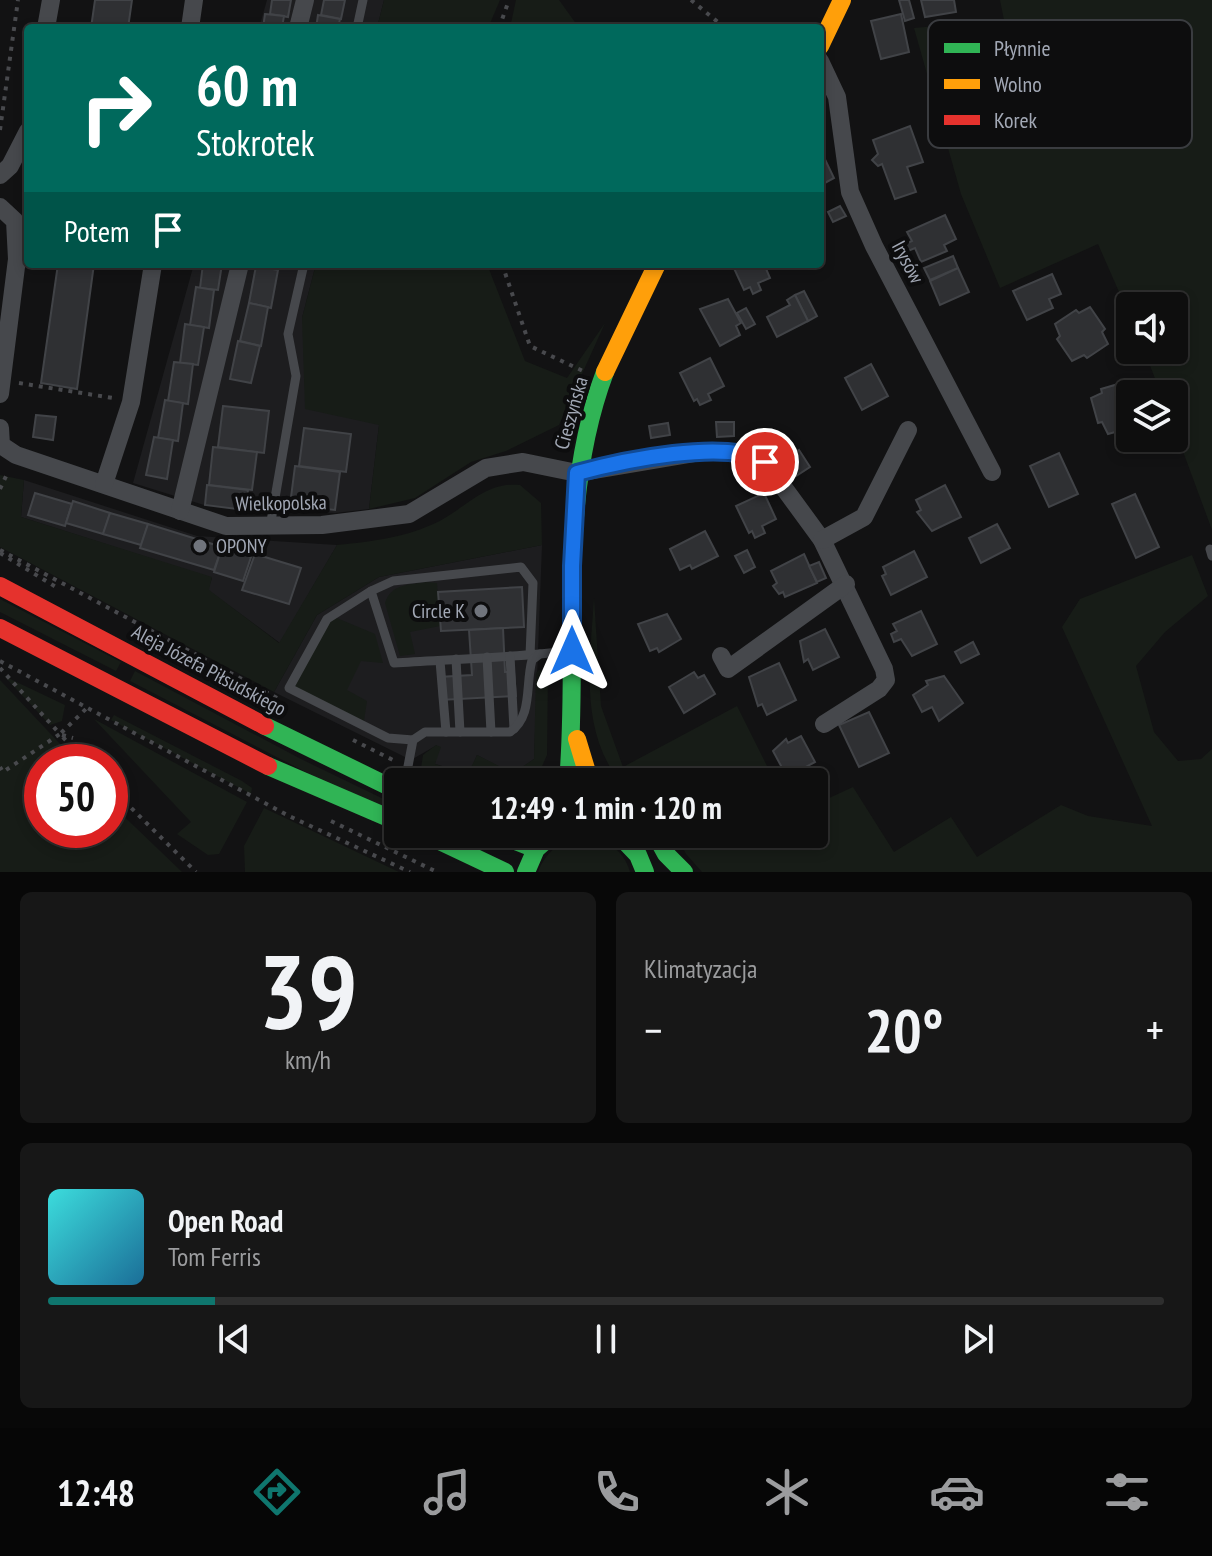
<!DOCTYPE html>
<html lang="pl">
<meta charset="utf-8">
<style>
body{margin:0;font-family:"PT Sans Narrow",sans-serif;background:#171717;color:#f1f3f6;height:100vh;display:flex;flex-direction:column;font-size:30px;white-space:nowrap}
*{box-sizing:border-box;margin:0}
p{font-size:26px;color:#9b9c9e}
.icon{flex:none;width:44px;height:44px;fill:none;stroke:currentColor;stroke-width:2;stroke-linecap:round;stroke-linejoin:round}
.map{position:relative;height:872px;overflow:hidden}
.drawer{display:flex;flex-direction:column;gap:20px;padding:20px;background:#080808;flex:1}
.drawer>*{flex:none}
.guide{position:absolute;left:24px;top:24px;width:800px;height:244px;border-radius:8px;box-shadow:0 4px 12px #0003,0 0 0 2px #2e2e2e;background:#00695c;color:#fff;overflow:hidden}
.tools{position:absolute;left:1116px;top:292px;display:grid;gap:16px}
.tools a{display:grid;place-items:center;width:72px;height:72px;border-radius:8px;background:#0e0e0e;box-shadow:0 4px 12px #0003,0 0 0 2px #2e2e2e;font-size:40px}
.speed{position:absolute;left:24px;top:744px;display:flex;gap:16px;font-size:40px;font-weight:700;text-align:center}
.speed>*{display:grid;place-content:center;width:104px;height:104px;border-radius:50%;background:#0e0e0e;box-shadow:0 4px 12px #0003,0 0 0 2px #2e2e2e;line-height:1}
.speed .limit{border:12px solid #d22;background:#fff;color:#111}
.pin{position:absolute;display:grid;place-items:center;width:68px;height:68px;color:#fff;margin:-34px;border:4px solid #fff;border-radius:50%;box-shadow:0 2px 8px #0007}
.me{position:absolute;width:88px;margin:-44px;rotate:0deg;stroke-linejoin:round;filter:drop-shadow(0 0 6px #0008)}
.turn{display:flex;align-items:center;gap:28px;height:168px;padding:0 40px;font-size:36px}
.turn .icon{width:104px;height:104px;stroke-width:2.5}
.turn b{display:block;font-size:56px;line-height:68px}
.then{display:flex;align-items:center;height:76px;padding:0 40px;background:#0003;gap:16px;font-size:30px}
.big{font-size:60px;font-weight:800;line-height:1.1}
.drawer .widget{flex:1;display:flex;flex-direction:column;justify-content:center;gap:12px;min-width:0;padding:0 28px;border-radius:12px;background:#171717}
.drawer .dial{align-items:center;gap:0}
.dial b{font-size:104px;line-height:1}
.song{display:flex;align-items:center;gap:24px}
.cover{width:96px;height:96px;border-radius:12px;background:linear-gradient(135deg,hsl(180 70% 55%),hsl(200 70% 35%))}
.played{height:8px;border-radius:4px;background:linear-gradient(90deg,#0f766e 15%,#2e2e2e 15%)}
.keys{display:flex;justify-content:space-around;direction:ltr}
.heat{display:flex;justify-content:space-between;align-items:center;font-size:44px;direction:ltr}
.drawer .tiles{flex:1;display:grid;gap:20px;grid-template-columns:1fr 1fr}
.widget:last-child{grid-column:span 2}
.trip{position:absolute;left:384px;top:768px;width:444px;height:80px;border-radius:8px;background:#0e0e0e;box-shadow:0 4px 12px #0003,0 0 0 2px #2e2e2e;font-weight:800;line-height:80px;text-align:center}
.tabs{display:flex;height:128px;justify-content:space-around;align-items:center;background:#060606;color:#9b9c9e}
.tabs .icon{width:56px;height:56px}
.tabs .active{color:#0f766e}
.tabs b{font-size:36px;color:#f1f3f6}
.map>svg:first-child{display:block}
.built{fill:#1d1d1f}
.green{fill:#171c17}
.building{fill:#2f3033;stroke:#414347;stroke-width:2}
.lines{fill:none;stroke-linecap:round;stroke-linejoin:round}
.path{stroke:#48494d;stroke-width:4;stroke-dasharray:4 6;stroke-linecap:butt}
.lane{stroke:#46484c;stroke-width:9}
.street{stroke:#46484c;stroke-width:18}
.fast{stroke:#30b455;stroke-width:18}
.slow{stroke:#ff9f0a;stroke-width:18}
.jam{stroke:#e5322d;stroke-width:18}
.route-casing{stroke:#114b97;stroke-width:20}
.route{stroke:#1a73e8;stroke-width:14}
.poi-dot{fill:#70747c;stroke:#0d0d0e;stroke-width:3}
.labels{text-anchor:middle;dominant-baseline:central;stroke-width:8;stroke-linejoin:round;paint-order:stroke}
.street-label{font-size:20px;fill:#a2a8b5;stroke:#0d0d0e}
.poi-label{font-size:20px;fill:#a2a8b5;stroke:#0d0d0e;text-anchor:start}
.key{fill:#0d0d0e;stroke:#3a3c40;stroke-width:2}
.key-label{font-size:22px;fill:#a2a8b5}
</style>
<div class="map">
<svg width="1212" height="872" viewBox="0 0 1212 872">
<rect width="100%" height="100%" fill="#121213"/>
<g class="built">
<path d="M267,0h117l-7,28h-118z"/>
<path d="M194,264h122l-14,54 77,107 -10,84 -34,4 -131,-8 -71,-22z"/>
<path d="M24,480l173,56 140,9 -57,98 -72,-53 4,-12 -191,-61z"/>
<path d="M542,545l-8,214 -21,15 -36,-19 -8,19 -34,-10 2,-19 -26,15 -137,-68 43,-77 62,-38z"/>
</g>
<g class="green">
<path d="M384,0h116l-12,28h-111z"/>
<path d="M516,0h43l18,25 8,3h-75z"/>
<path d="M1000,0h212v530l-38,-103v-33h-13l-17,-44h30v-44h-44v11l-32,-73 -98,44 -39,-94 -47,-166 90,-8z"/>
<path d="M316,264h171l38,97 42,17 38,-55 -46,102 -53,26 -35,11 -56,36 -46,11 10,-84 -74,-16 -3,-91z"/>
<path d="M0,475l24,5 -3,37 191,60 -3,13 70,53 58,-98c31,-3 65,-7 94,-20 32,-13 52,-44 89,-40l21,18 1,42 -163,32 -62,38 -43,77 -274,-145z"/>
<path d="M1192,555l16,41 -43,36 -29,34 18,66 24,29 23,-2 11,-10v123h-510l-16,-18 -10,-20h138v-29l39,-18 41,65 57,-35 26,40 84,-52 27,11 64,10 -90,-199 18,-28z"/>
<path d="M426,582l11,1 3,43 -30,6 5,22 -15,2 -15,-53c6,-19 23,-18 41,-21z"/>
<path d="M594,598l7,108 22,61 114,-61 38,76h-155c-41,-53 -30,-121 -26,-184z"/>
<path d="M0,599l121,63 -5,9 -116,-59z"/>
<path d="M332,616l43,18 8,29 -22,-2 -14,29 20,11 -3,20 -70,-33z"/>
<path d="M539,670l9,3 -1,82 -11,25 -76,2 -39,-14 2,-13 13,-10 5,2 -6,17 33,10 9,-19 36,18 21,-14 2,-86z"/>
<path d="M135,671l166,88 97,47v10l-48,-21 -220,-114z"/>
<path d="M4,676l61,29 -3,16 -12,4z"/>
<path d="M0,680l77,82h-35v68h68v-27l72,69h-182z"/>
<path d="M114,715l128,66 10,7 -1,6 -140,-74z"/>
<path d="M94,719l153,83 -28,52 -11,1 -31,-21 14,-12z"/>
<path d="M264,808l135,64h-154l-1,-26z"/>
<path d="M578,836c24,1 45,11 52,36h-92c6,-18 21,-30 40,-36z"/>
</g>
<g class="building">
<path d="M95,0h37l-4,28h-37z"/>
<path d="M272,0h19l-3,17 -18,-3z"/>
<path d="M324,0h21l-4,19 -20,-4z"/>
<path d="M899,0h10l5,18 -9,3z"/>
<path d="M921,0h33l2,12 -31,5z"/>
<path d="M265,14l19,2 -2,12h-19z"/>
<path d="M901,14l8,38 -28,7 -10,-38z"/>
<path d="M318,15l22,4 -2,9h-22z"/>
<path d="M910,126l13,36 -16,5 9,25 -21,7 -13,-35 -4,2 -6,-6 6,-6 -5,-14z"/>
<path d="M820,149l14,29 -11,6 -3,-3z"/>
<path d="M840,206l6,10 -13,6 -5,-10z"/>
<path d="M945,215l11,24 -12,6 3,6 -26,11 -6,-14 -7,3 -3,-7 7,-3 -5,-9z"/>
<path d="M953,256l5,12 -28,12 -6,-12z"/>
<path d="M58,264h36l-17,125 -36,-6z"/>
<path d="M203,264h19l-4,26 -18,-2z"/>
<path d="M732,264h32l6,14 -12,5 3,7 -8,4 -3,-7 -6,3z"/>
<path d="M256,266l22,4 -7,38 -22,-5z"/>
<path d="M958,268l11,24 -29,13 -10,-24z"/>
<path d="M1052,274l9,20 -12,5 4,9 -26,12 -14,-29z"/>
<path d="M196,287l18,3 -5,38 -19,-3z"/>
<path d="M804,291l13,25 -9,5 -13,-26z"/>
<path d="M795,295l13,26 -31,16 -10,-20 23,-12 -3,-5z"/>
<path d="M728,299l13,24 -5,3 4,9 -20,11 -20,-37z"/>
<path d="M249,303l19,4 -7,39 -21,-5z"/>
<path d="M1090,307l15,22 -3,3 6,12 -21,14 -3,-3 -12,6 -15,-22 3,-3 -5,-12 21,-14 3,3z"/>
<path d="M746,308l9,16 -9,5 -9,-16z"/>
<path d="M185,324l19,3 -6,38 -18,-2z"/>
<path d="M238,341l22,5 -9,37 -21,-4z"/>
<path d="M710,358l14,28 -16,8 3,6 -11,5 -3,-6 -3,2 -14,-28z"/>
<path d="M174,362l19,2 -5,40 -20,-3z"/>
<path d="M871,364l17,32 -26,14 -17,-32z"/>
<path d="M1125,382l6,12h4h-5v34l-22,6 -6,-12 -4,1 -7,-25 11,-5 -1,-4z"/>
<path d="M165,400l18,3 -5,38 -20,-3z"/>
<path d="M223,406l46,5 -5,42 -46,-6z"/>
<path d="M36,415l20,2 -3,23 -20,-3z"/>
<path d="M716,422h18v14l-17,1z"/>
<path d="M668,423l2,12 -19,3 -2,-12z"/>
<path d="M304,428l47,6 -5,38 -47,-6z"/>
<path d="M154,437l19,3 -6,39 -21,-4z"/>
<path d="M213,447l44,5 -5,38 -43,-5z"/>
<path d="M799,450l11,17 -14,9 -11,-17z"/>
<path d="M1059,453l19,41 -29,13 -19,-41z"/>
<path d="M295,466l45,6 -5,38 -45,-5z"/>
<path d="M207,485l41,5 -3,20 -40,-5z"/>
<path d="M945,485l16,32 -29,14 -15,-19 4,-2 -5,-10z"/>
<path d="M35,493l37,11 -7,22 -37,-11z"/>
<path d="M764,493l12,26 -14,7 3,7 -10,5 -3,-7 -3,2 -13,-27z"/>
<path d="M1135,494l24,53 -23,11 -24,-54z"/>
<path d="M73,501l37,12 -7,21 -37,-11z"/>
<path d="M110,513l38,11 -7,21 -38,-11z"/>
<path d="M148,524l74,23 -8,23 -74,-22z"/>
<path d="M997,524l13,24 -29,15 -12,-25z"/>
<path d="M705,531l13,25 -26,13 -2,-4 -10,5 -10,-21z"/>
<path d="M222,547l29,10 -8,24 -29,-9z"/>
<path d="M747,550l8,17 -11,6 -9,-17z"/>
<path d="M914,551l13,26 -36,18 -9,-19 4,-2 -3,-7z"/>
<path d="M255,554l46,14 -12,36 -47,-14z"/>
<path d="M804,554l13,29 -32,14 -2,-5 -4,2 -6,-8 4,-3 -6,-12z"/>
<path d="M819,562l7,16 -9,4 -8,-16z"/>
<path d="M522,587l2,40 -83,4 -3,-39z"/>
<path d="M921,611l16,33 -25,12 -11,-17 -7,3 -3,-8 6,-3 -4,-7z"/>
<path d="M667,614l14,25 -22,13 -2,-4 -7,3 -12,-27z"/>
<path d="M503,628l2,44h9l2,24 -76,4 -1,-23 33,-2 -3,-45z"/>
<path d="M825,629l14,28 -26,13 -5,-11 -4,3 -4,-21z"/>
<path d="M973,642l6,12 -18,9 -6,-11z"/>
<path d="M779,663l17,37 -29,15 -5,-11 -4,2 -9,-29z"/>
<path d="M694,672l4,6 6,-3 11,19 -31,19 -15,-26z"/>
<path d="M944,676l19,27 -24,18 -7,-14 -10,5 -9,-17 15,-10 -2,-4z"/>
<path d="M869,712l20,41 -30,14 -20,-42z"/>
<path d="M801,736l14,26 -28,15 -14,-26 13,-12 2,4z"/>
</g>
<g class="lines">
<g class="path">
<path d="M691,0l34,28"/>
<path d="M499,28l10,-28"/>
<path d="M0,130l18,-130"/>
<path d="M502,264l28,82 53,25"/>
<path d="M19,383l94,15"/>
<path d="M0,489l8,-17"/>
<path d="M0,550l279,149"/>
<path d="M0,553l56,34"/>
<path d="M0,661l289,155 121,56"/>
<path d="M0,668l60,66 -57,38 -3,-5"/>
<path d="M62,735l11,3"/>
<path d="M353,740l42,21"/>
<path d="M86,762l-26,-28 28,-27"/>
<path d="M421,773l20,9"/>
<path d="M110,787l86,85"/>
<path d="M331,821l106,51"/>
</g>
<g class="lane">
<path d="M357,28l6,-28"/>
<path d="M270,527l26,-151 -8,-42 16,-70"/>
<path d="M1210,549l2,7"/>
<path d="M371,591l-44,28 -38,69 99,50 25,2"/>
<path d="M530,655l3,-72 -12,-16 -128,14 -22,10 23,72c49,-3 97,-5 146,-9"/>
<path d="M510,656l4,73"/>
<path d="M487,657l4,75"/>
<path d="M456,659l4,73"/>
<path d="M440,661l6,71"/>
<path d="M405,782l8,-42 12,-8h85c23,-16 15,-46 22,-72l8,-6 28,-3"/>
</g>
<g class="street">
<path d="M46,28l5,-28"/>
<path d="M190,28l4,-28"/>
<path d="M298,28l7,-28"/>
<path d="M820,61l17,36 13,95 24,54 118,226"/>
<path d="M0,175l10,-9 18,-35"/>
<path d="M0,207l15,14 2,38 -17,135"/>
<path d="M0,428l1,17 15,10 210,71 96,-1 87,-11 77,-46 37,-6 54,11 130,-22 44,2 14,9 57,78 62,129 2,11 -7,9 -55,35"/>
<path d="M104,484l27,-82 22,-138"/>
<path d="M180,511l60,-247"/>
<path d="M822,540l42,-23 44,-87"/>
<path d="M721,656l7,13 118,-85"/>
</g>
<g class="fast">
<path d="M265,726l133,65"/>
<path d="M268,766l130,56"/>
<path d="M568,782c12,-138 -13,-277 37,-410"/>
<path d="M425,834l80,38"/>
<path d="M497,834l39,15"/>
<path d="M618,834l20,21 7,17"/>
<path d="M655,834l11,20 18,18"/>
<path d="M526,872l10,-23 17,-15"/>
</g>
<g class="slow">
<path d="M820,46l22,-46"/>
<path d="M605,372l52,-108"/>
<path d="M577,739l13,43"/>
</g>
<g class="jam">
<path d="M0,586l265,140"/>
<path d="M0,628l268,138"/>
</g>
</g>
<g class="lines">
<defs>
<path id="route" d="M572,651v-85l5,-93c44,-12 150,-35 188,-11"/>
</defs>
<use href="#route" class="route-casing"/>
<use href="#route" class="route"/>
</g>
<g class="poi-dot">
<circle cx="200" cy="546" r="8"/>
<circle cx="481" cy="611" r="8"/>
</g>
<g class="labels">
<g class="street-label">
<text transform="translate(908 262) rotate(62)">Irysów</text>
<text transform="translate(571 413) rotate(-74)">Cieszyńska</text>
<text transform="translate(281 503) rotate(-1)">Wielkopolska</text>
<text transform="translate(209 670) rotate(28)">Aleja Józefa Piłsudskiego</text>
</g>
<g class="poi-label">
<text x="216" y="546">OPONY</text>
<text x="465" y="611" text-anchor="end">Circle K</text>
</g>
</g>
<rect x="928" y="20" width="264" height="128" rx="12" class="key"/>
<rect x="944" y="43" width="36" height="10" fill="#30b455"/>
<rect x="944" y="79" width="36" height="10" fill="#ff9f0a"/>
<rect x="944" y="115" width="36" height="10" fill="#e5322d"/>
<g class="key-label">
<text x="994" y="56">Płynnie</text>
<text x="994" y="92">Wolno</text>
<text x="994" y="128">Korek</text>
</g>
</svg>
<div class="tools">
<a><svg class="icon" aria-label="sound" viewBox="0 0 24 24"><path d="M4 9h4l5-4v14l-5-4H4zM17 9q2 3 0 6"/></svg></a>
<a><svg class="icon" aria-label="layers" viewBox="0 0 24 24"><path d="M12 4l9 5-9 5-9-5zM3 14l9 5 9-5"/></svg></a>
</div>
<div class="speed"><div class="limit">50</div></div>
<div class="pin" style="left:765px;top:462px;background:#d93025"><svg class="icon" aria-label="arrive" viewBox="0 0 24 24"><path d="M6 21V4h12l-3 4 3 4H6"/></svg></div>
<svg class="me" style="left:572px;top:651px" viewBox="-20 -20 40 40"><path d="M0-17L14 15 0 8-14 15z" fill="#1a73e8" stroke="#fff" stroke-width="4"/></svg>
<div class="trip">12:49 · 1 min · 120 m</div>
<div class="guide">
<div class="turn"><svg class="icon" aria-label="right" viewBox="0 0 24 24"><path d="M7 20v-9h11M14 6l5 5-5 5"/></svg><div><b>60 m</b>Stokrotek</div></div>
<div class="then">Potem<svg class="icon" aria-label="arrive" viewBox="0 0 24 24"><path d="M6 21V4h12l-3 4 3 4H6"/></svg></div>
</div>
</div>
<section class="drawer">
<div class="tiles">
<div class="widget dial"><b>39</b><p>km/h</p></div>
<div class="widget"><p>Klimatyzacja</p>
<div class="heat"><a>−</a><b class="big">20°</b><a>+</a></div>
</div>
<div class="widget">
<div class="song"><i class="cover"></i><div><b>Open Road</b><p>Tom Ferris</p></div></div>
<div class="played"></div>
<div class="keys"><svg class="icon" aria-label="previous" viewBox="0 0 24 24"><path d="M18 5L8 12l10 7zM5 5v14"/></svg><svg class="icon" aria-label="pause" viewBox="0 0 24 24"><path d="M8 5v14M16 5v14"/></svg><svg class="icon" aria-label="next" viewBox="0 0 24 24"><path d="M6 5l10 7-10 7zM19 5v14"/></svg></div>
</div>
</div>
</section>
<nav class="tabs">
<b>12:48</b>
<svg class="icon active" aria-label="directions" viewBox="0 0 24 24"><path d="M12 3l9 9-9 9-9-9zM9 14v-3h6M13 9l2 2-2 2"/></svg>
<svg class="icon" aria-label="music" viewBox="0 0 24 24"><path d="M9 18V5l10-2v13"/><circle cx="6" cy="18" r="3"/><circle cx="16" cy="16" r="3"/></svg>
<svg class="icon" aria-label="phone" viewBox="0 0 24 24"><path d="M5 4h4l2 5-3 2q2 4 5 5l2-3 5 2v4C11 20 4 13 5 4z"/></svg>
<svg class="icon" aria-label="climate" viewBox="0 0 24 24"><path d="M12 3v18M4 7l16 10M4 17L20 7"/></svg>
<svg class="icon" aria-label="car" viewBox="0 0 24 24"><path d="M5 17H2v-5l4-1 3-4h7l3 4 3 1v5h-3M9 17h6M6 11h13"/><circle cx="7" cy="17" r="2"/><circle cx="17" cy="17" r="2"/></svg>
<svg class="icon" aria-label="filters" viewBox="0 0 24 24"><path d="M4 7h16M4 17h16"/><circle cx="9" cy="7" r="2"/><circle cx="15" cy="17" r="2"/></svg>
</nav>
